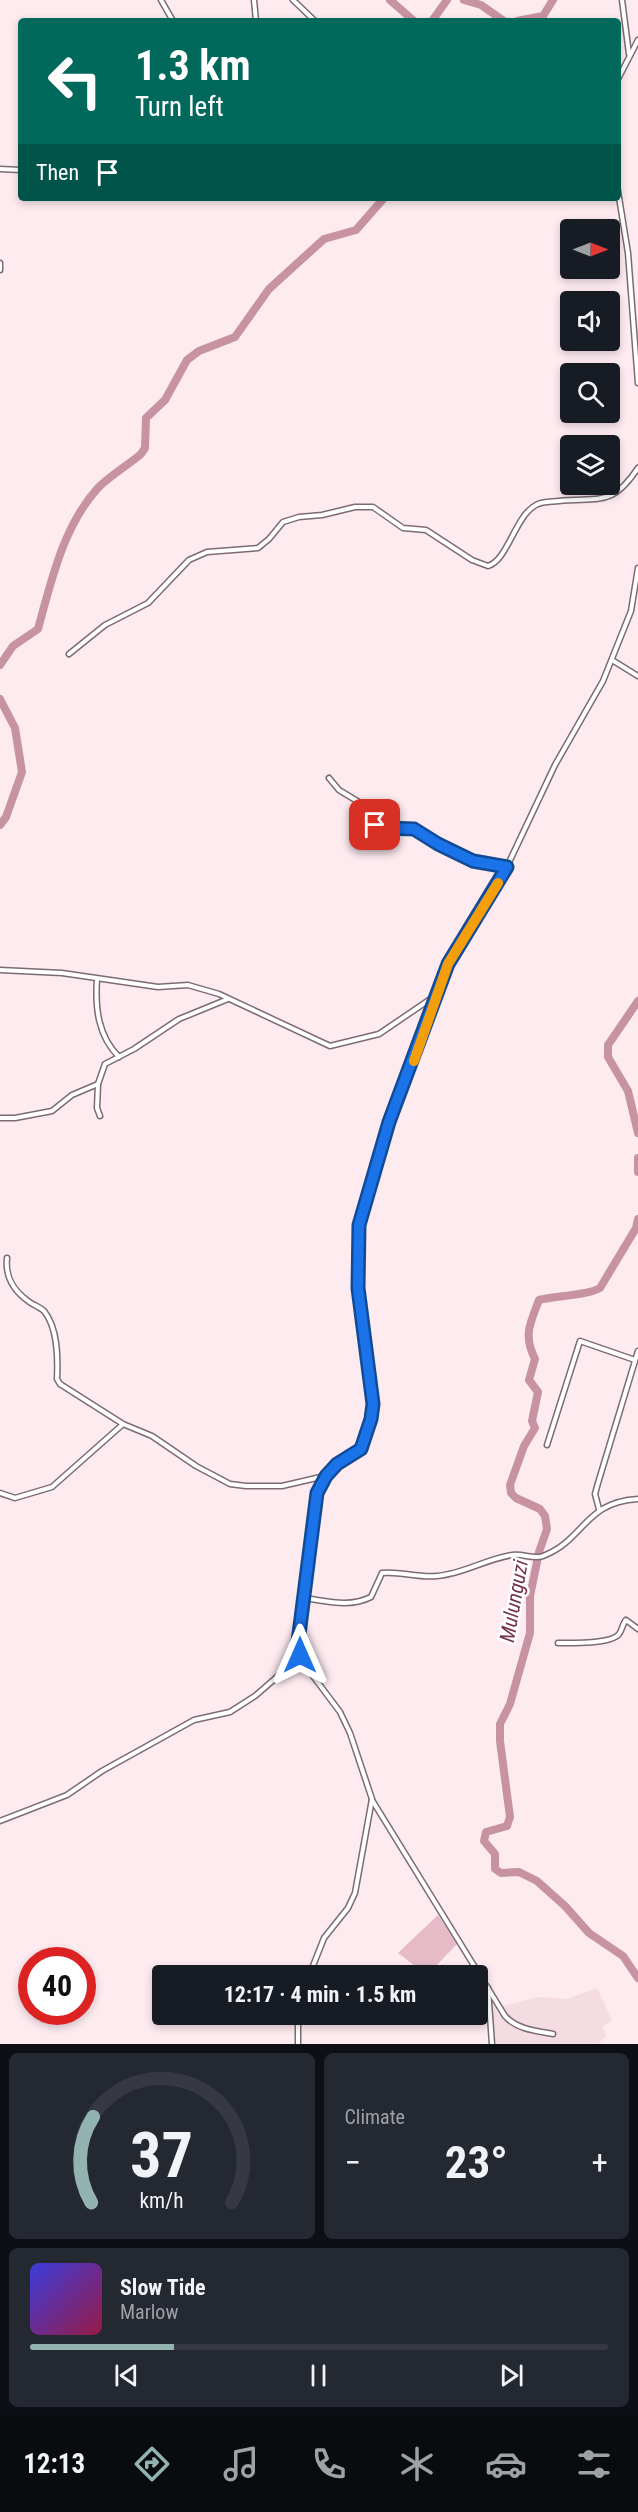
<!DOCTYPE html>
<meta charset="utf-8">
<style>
body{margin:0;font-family:"Roboto Condensed",sans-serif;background:#242831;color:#f1f3f6;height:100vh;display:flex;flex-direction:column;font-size:22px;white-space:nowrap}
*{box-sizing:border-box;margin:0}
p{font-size:20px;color:#9ea1a6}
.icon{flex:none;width:33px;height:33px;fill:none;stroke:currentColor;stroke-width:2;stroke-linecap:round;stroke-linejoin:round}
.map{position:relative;height:2044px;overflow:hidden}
.panel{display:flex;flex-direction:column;gap:9px;padding:9px;background:#0d0f14;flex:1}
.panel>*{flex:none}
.hud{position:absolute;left:18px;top:18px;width:603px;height:183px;border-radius:6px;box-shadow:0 3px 9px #0003;background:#00695c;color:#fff;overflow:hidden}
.needle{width:39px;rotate:90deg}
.tools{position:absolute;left:560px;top:219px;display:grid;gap:12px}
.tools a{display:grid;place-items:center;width:60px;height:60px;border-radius:6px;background:#171b24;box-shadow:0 3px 9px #0003;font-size:30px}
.speed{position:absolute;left:18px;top:1947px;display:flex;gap:12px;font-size:30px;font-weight:700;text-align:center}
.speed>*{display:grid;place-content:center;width:78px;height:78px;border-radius:50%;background:#171b24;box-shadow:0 3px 9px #0003;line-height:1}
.speed .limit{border:9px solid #d22;background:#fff;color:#111}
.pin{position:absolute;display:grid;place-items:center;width:51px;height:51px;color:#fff;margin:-26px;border-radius:12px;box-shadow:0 3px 9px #0006}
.me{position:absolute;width:66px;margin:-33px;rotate:0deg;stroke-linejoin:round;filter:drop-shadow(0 0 4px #0008)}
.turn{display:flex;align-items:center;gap:21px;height:126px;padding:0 18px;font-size:27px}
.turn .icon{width:78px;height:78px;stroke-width:2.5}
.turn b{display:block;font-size:42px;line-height:51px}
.then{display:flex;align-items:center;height:57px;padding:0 18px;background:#0003;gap:12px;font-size:22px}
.big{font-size:45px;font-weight:700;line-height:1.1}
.panel .widget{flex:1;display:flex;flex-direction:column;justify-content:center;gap:9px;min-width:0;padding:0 21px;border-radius:9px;background:#242831}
.panel .dial{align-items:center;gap:0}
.dial svg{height:156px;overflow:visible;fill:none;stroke:#363941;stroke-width:7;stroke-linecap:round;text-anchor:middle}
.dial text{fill:#f1f3f6;stroke:none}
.song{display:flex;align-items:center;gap:18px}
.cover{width:72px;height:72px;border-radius:9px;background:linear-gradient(135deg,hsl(240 70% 55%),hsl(340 70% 35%))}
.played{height:6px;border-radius:3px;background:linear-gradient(90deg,#92b3af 25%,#363941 25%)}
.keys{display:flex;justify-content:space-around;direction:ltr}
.heat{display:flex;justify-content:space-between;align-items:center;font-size:33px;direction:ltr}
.panel .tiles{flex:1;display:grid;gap:9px;grid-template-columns:1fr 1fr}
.widget:last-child{grid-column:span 2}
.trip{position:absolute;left:152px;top:1965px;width:336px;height:60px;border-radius:6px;background:#171b24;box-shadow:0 3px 9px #0003;font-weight:700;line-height:60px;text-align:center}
.dock{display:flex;height:96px;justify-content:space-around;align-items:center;background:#090b0e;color:#9ea1a6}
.dock .icon{width:42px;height:42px}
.dock .active{color:#92b3af}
.dock b{font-size:27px;color:#f1f3f6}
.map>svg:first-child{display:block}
.built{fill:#f5dbe2}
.grass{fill:#e6bbc7}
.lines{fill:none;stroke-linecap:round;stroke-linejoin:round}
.river{stroke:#c792a2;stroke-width:8}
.minor-casing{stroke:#7c6c71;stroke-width:7}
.minor{stroke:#fff;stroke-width:4}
.route-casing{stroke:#114b97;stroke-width:15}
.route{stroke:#1a73e8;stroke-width:10}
.slow{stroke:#f59e0b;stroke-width:10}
.labels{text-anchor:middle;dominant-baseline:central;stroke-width:5;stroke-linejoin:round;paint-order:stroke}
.water-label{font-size:21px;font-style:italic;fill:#77344c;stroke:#fff}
</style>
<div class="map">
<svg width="638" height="2044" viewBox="0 0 638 2044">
<rect width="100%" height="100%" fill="#fdebf0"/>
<path class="built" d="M597,1988l15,32 -10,7 5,8 -9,9h-105l-2,-35 48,-12 28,2z"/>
<path class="grass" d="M438,1915l19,29 -30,31 -29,-22z"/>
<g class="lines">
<g class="river">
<path d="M390,0l24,21"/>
<path d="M464,0l17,5 23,16"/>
<path d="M432,21l15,-21"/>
<path d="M517,21l26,-5 10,-16"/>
<path d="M0,665l13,-19 25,-17c13,-47 25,-102 59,-140 12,-13 30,-23 44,-35l4,-6 1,-30 19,-18 22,-40 12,-9 36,-14 34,-48 55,-50 32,-9 28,-32"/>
<path d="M0,699l15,29 7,44 -16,45 -6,8"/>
<path d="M638,1001l-30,44v12l20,34 10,42"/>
<path d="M638,1158v14"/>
<path d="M638,1219l-2,9 -36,60c-11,7 -45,8 -61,12 -9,24 -16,35 -4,59l-6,21 9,12 -6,29 3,7 -11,18 -14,39 1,8 5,5 24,11 5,7 2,13 -8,23 -9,44v37l-20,71 -10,20v17l10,76 -3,9 -21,6 -2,9 11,13v15l6,4 18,-1 18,9 28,25 24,27 34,23 15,22"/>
</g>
<defs>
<g id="minor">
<path d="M161,0l12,21"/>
<path d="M254,0l2,21"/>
<path d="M293,0l22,21"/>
<path d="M622,0l7,54"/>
<path d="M618,79l20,-39"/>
<path d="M0,169l21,1"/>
<path d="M618,191l10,62 10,130"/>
<path d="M0,263v7"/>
<path d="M69,654l36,-29 43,-22 41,-43 18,-8 51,-4 11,-9 14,-17 16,-5 23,-2 33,-8h18l30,21 23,2 46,30 16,6c20,-6 27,-50 48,-61 7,-4 15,-3 23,-4 41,-4 53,6 79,-33"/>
<path d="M612,660l26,16"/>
<path d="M329,778l10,12 28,17 10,18 37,4 59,32 34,6"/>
<path d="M0,970l62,3 96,14 30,-2 31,9 111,52 49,-12 56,-38"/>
<path d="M97,979c-2,29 1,57 22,78"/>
<path d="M98,1084l-1,24 3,8"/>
<path d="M0,1118h15l37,-7 20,-16 26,-11 7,-20 29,-15 45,-30 49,-20"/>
<path d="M7,1258c-2,19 6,32 21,43 5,4 12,6 16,10 14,17 14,47 13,68l3,5 63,40 29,12 44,30 34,18 16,2h36l43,-10"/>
<path d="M547,1445l33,-104 55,19"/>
<path d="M0,1493l15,5 37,-11 70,-62"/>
<path d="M599,1509l-4,-15 3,-11 40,-132"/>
<path d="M304,1598c23,3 45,10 67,-1l11,-24c18,-2 36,5 55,3 26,-2 49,-17 75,-21 11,-2 21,5 31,1 42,-16 41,-54 95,-57"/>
<path d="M558,1643c14,0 48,1 59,-7 5,-3 5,-12 9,-16l12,9"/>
<path d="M372,1800l133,216c11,13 31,15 48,18"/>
<path d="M0,1821l67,-26 35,-24 92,-51 36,-8 25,-16 30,-26 8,-12 5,-15"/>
<path d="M309,1976l15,-38 24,-30 7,-15 17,-94 -22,-66 -10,-21 -36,-48 -6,-21 19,-150c13,-32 29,-25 44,-44l10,-30 2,-15 -15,-116v-53l26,-101 64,-169 56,-92 51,-108 48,-84 28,-70 7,-43"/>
<path d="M488,1988l4,56"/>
<path d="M298,2014v30"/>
</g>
</defs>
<use href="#minor" class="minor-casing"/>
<use href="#minor" class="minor"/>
</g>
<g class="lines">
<defs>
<path id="route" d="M300,1655l-2,-13 19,-149 9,-17 11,-12 24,-15 10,-30 2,-15 -15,-116 1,-63 30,-103 59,-158 59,-97 -34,-6 -35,-17 -24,-15 -28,-1 -11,-3"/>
</defs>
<use href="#route" class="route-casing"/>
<use href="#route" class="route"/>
<path class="slow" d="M414,1061l34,-97 50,-81"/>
</g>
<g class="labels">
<g class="water-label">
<text transform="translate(514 1601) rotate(-80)">Mulunguzi</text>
</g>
</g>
</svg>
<div class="tools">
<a><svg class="needle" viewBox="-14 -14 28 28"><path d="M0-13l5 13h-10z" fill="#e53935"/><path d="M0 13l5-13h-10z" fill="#9ea1a6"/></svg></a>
<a><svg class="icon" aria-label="sound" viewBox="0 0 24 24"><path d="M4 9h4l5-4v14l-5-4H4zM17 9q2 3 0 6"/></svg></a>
<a><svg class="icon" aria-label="search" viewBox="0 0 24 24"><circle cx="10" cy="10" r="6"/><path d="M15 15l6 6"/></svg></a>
<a><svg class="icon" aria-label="layers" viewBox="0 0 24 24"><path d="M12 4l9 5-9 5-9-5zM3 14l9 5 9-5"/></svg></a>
</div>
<div class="speed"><div class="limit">40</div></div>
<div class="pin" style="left:375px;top:825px;background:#d93025"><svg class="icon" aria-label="arrive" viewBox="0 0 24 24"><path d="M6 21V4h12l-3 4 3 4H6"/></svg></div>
<svg class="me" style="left:300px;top:1655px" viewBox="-20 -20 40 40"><path d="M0-17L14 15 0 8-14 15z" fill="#1a73e8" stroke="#fff" stroke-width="4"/></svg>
<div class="trip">12:17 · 4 min · 1.5 km</div>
<div class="hud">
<div class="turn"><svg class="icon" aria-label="left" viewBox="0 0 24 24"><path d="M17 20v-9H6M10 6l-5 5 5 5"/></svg><div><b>1.3 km</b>Turn left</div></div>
<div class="then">Then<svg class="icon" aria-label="arrive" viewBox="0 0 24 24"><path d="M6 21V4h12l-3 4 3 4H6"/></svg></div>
</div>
</div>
<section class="panel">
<div class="tiles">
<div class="widget dial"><svg viewBox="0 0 100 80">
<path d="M14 69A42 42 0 1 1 86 69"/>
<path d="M14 69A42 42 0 0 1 15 25" stroke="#92b3af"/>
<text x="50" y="56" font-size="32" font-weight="700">37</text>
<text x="50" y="72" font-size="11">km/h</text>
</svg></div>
<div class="widget"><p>Climate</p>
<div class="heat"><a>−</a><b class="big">23°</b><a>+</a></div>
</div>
<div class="widget">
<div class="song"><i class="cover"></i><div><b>Slow Tide</b><p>Marlow</p></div></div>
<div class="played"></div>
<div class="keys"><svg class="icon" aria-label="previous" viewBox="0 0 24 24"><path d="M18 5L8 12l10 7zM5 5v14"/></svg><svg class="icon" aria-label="pause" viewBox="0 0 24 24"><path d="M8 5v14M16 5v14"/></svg><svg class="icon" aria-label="next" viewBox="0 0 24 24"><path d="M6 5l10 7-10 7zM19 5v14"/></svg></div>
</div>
</div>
</section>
<nav class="dock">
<b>12:13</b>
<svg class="icon active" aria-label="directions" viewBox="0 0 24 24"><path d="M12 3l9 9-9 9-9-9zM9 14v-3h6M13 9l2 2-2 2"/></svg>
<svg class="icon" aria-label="music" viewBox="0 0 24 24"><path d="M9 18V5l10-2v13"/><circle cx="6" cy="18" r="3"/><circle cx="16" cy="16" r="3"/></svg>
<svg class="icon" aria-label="phone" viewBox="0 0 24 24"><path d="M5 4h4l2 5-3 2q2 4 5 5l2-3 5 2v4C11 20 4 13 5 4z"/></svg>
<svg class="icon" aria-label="climate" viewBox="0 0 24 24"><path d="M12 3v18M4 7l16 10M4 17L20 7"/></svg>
<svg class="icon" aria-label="car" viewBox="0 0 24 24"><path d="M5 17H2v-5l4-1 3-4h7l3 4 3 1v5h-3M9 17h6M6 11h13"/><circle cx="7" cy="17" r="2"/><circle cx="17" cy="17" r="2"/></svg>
<svg class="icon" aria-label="filters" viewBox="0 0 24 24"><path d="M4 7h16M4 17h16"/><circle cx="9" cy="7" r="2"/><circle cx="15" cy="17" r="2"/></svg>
</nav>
